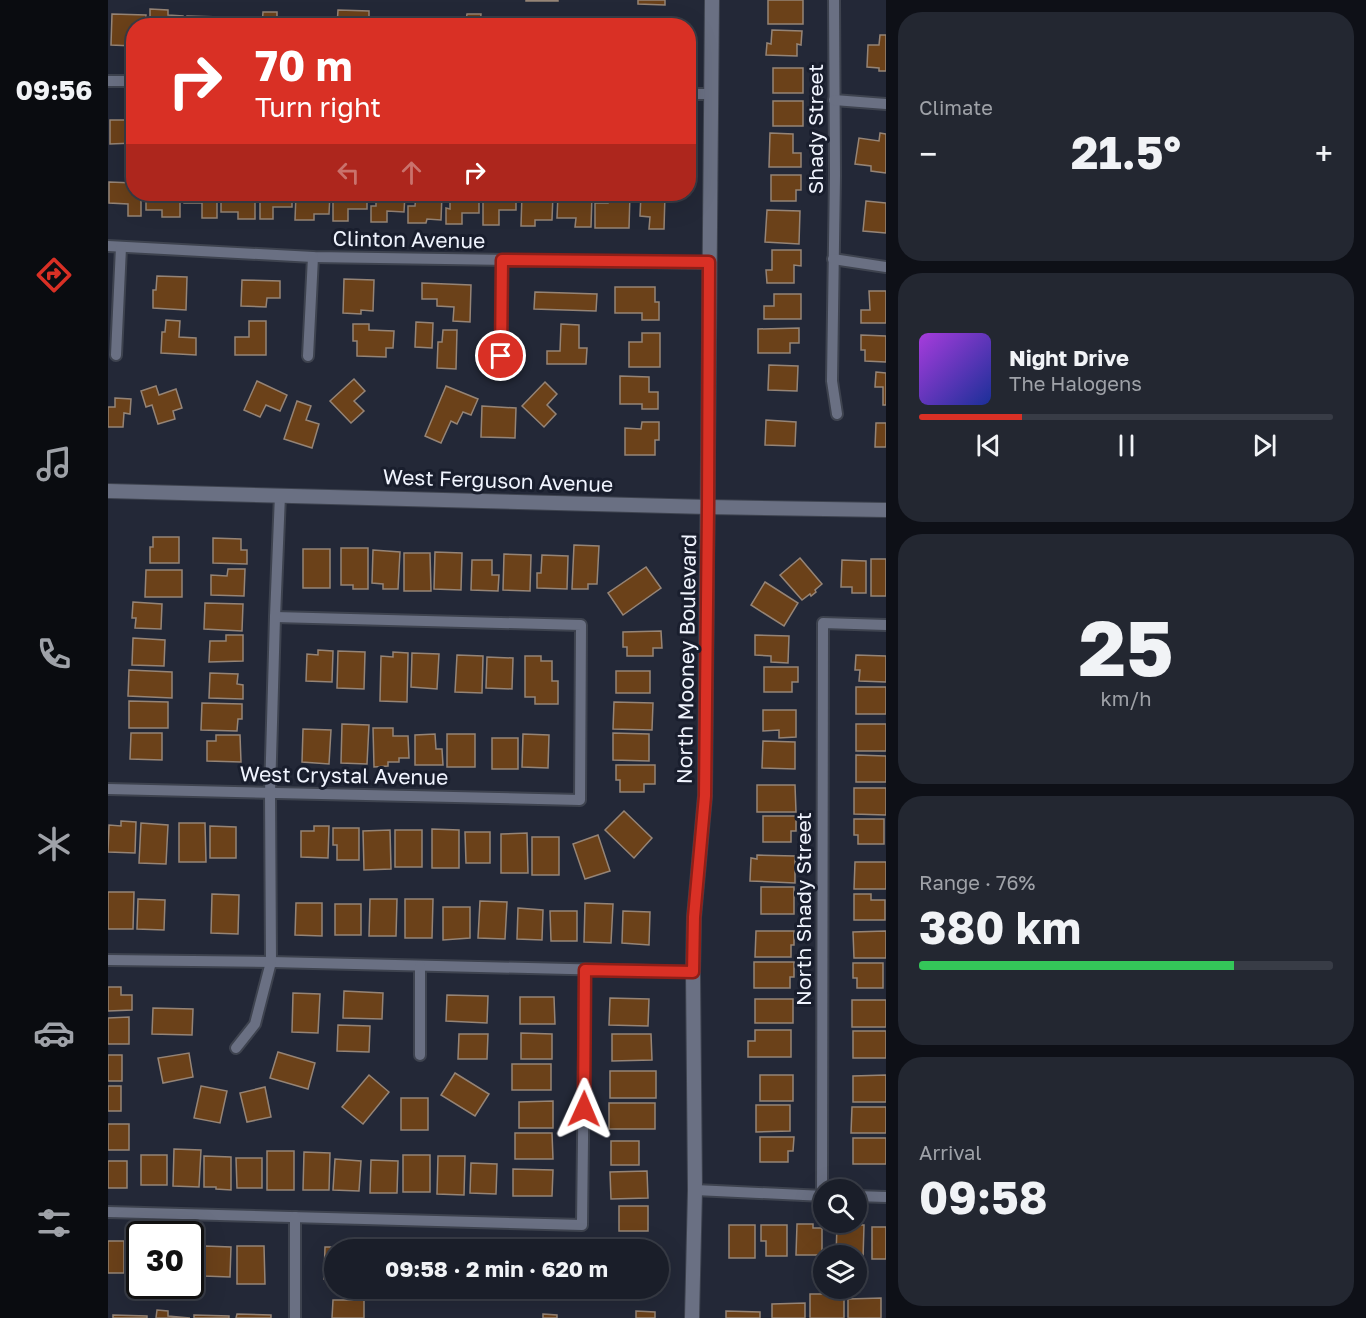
<!DOCTYPE html>
<meta charset="utf-8">
<style>
body{margin:0;font-family:"Golos Text",sans-serif;background:#232731;color:#f1f3f6;height:100vh;display:flex;flex-direction:column;font-size:22px;white-space:nowrap}
*{box-sizing:border-box;margin:0}
p{font-size:20px;color:#9fa2a8}
.icon{flex:none;width:33px;height:33px;fill:none;stroke:currentColor;stroke-width:2;stroke-linecap:round;stroke-linejoin:round}
.map{position:relative;flex:1;overflow:hidden}
.drawer{display:flex;flex-direction:column;gap:12px;padding:12px;background:#0e1017;width:480px}
.drawer>*{flex:none}
.top-card{position:absolute;left:18px;top:18px;width:570px;height:183px;border-radius:24px;box-shadow:0 6px 24px #0002,0 0 0 2px #383c46;background:#d93025;color:#fff;overflow:hidden}
.buttons{position:absolute;left:705px;top:1179px;display:grid;gap:12px}
.buttons a{display:grid;place-items:center;width:54px;height:54px;border-radius:50%;background:#1a1e29;box-shadow:0 6px 24px #0002,0 0 0 2px #383c46;font-size:30px}
.speed{position:absolute;left:18px;top:1221px;display:flex;gap:12px;font-size:30px;font-weight:700;text-align:center}
.speed>*{display:grid;place-content:center;width:78px;height:78px;border-radius:50%;background:#1a1e29;box-shadow:0 6px 24px #0002,0 0 0 2px #383c46;line-height:1}
.speed .limit{border:3px solid #111;border-radius:9px;background:#fff;color:#111}
.pin{position:absolute;display:grid;place-items:center;width:51px;height:51px;color:#fff;margin:-26px;border:3px solid #fff;border-radius:50%;box-shadow:0 2px 6px #0007}
.me{position:absolute;width:66px;margin:-33px;rotate:1deg;stroke-linejoin:round;filter:drop-shadow(0 0 4px #0008)}
.turn{display:flex;align-items:center;gap:21px;height:126px;padding:0 30px;font-size:27px}
.turn .icon{width:78px;height:78px;stroke-width:2.5}
.turn b{display:block;font-size:42px;line-height:51px}
.lanes{display:flex;align-items:center;height:57px;padding:0 30px;background:#0003;justify-content:center;gap:30px;direction:ltr}
.lanes .off{opacity:.35}
.big{font-size:45px;font-weight:700;line-height:1.1}
.drawer .card{flex:1;display:flex;flex-direction:column;justify-content:center;gap:9px;min-width:0;padding:0 21px;border-radius:24px;background:#232731}
.drawer .dial{align-items:center;gap:0}
.dial b{font-size:78px;line-height:1}
.song{display:flex;align-items:center;gap:18px}
.cover{width:72px;height:72px;border-radius:9px;background:linear-gradient(135deg,hsl(280 70% 55%),hsl(230 70% 35%))}
.played{height:6px;border-radius:3px;background:linear-gradient(90deg,#d93025 25%,#383c46 25%)}
.keys{display:flex;justify-content:space-around;direction:ltr}
.heat{display:flex;justify-content:space-between;align-items:center;font-size:33px;direction:ltr}
.charge{height:9px;border-radius:4px;background:linear-gradient(90deg,#34c759 76%,#383c46 0)}
.trip{position:absolute;left:216px;top:1239px;width:345px;height:60px;border-radius:30px;background:#1a1e29;box-shadow:0 6px 24px #0002,0 0 0 2px #383c46;font-weight:700;line-height:60px;text-align:center}
main{display:flex;flex:1;min-height:0}
.tab-bar{display:flex;flex-direction:column;width:108px;justify-content:space-around;align-items:center;background:#0a0c10;color:#9fa2a8}
.tab-bar .icon{width:42px;height:42px}
.tab-bar .active{color:#d93025}
.tab-bar b{font-size:27px;color:#f1f3f6}
.map>svg:first-child{display:block}
.building{fill:#6b4119;stroke:#958476;stroke-width:1.5}
.lines{fill:none;stroke-linecap:round;stroke-linejoin:round}
.minor-casing{stroke:#3e434f;stroke-width:14}
.tertiary-casing{stroke:#3e434f;stroke-width:16}
.minor{stroke:#6a7083;stroke-width:10}
.tertiary{stroke:#6a7083;stroke-width:14}
.route-casing{stroke:#8d1f18;stroke-width:15}
.route{stroke:#d93025;stroke-width:10}
.labels{text-anchor:middle;dominant-baseline:central;stroke-width:6;stroke-linejoin:round;paint-order:stroke}
.street-label{font-size:21px;fill:#f0f4fe;stroke:#191e2d}
</style>
<main>
<nav class="tab-bar">
<b>09:56</b>
<svg class="icon active" aria-label="directions" viewBox="0 0 24 24"><path d="M12 3l9 9-9 9-9-9zM9 14v-3h6M13 9l2 2-2 2"/></svg>
<svg class="icon" aria-label="music" viewBox="0 0 24 24"><path d="M9 18V5l10-2v13"/><circle cx="6" cy="18" r="3"/><circle cx="16" cy="16" r="3"/></svg>
<svg class="icon" aria-label="phone" viewBox="0 0 24 24"><path d="M5 4h4l2 5-3 2q2 4 5 5l2-3 5 2v4C11 20 4 13 5 4z"/></svg>
<svg class="icon" aria-label="climate" viewBox="0 0 24 24"><path d="M12 3v18M4 7l16 10M4 17L20 7"/></svg>
<svg class="icon" aria-label="car" viewBox="0 0 24 24"><path d="M5 17H2v-5l4-1 3-4h7l3 4 3 1v5h-3M9 17h6M6 11h13"/><circle cx="7" cy="17" r="2"/><circle cx="17" cy="17" r="2"/></svg>
<svg class="icon" aria-label="filters" viewBox="0 0 24 24"><path d="M4 7h16M4 17h16"/><circle cx="9" cy="7" r="2"/><circle cx="15" cy="17" r="2"/></svg>
</nav>
<div class="map">
<svg width="778" height="1318" viewBox="0 0 778 1318">
<rect width="100%" height="100%" fill="#232837"/>
<g class="building">
<rect x="418" y="0" width="32" height="1"/>
<path d="M530,0h27v5l-27,-1z"/>
<rect x="660" y="0" width="35" height="24"/>
<path d="M42,9l18,1v5l15,1v10h-33z"/>
<path d="M230,10l31,1v15h-32z"/>
<path d="M155,12h14v6l19,1 -1,7h-33z"/>
<path d="M4,14l34,1 -1,11h-11v20l-23,-1z"/>
<path d="M359,14h14l-1,12h-28v-5h14z"/>
<path d="M79,16l34,1 -1,9h-33z"/>
<path d="M428,18h21v8h-34v-2h13z"/>
<rect x="115" y="21" width="35" height="5"/>
<path d="M298,21v5h-32v-4z"/>
<rect x="303" y="21" width="30" height="5"/>
<path d="M191,22l34,1v3h-34z"/>
<path d="M664,30l30,1 -1,14 -4,-1v12l-31,-1 1,-12 4,1z"/>
<path d="M772,35h6v36h-7v-3l-12,-1 1,-22h11z"/>
<rect x="665" y="68" width="30" height="25"/>
<rect x="665" y="101" width="30" height="25"/>
<path d="M19,114h7v29l-24,1v-24h17z"/>
<path d="M662,133l23,1v19h8v14h-32z"/>
<path d="M772,133l6,1v39l-15,-2v-5l-16,-2 4,-26 20,3z"/>
<path d="M663,175h30v15h-5v11h-25z"/>
<path d="M1,182l25,1v11h7v22h-13v-12l-19,-1z"/>
<path d="M38,194h34v23h-18v-7h-16z"/>
<path d="M76,194h33v24h-15v-15h-18z"/>
<path d="M113,194h34v25h-17v-7h-17z"/>
<path d="M152,194h32v13h-19v12h-13z"/>
<path d="M188,194h34l-1,20h-15v6h-19z"/>
<path d="M225,194h34v15h-19v12h-15z"/>
<path d="M268,194h29l-1,18 -17,-1v11h-16v-16h5z"/>
<path d="M308,194h26l-1,26 -14,-1 -1,4h-18v-17h7z"/>
<path d="M342,194h29v19h-17v11h-16v-16l4,1z"/>
<path d="M375,194h33v16h-17v15h-16z"/>
<path d="M414,194h31l-1,26h-17v6h-14z"/>
<path d="M450,194l34,1 -1,32h-16l1,-9h-19z"/>
<path d="M500,194h22l-1,34h-34v-25h13z"/>
<path d="M533,194h24l-1,35h-15l1,-12 -10,-1z"/>
<path d="M758,201l20,2v30l-23,-2z"/>
<path d="M659,210l33,1 -1,33 -34,-2z"/>
<path d="M664,250h29v16l-7,-1v18h-27l-1,-13h6z"/>
<path d="M49,276l30,1 -1,33 -33,-2v-18h3z"/>
<path d="M236,279l30,1 -1,31 -12,-1v4l-18,-1z"/>
<path d="M134,280l38,1v17h-13l-1,9 -25,-1z"/>
<path d="M314,283l49,2 -1,37 -17,-1 1,-14 -17,-1v-7h-15z"/>
<path d="M507,287h40v15h4v18h-17v-7h-27z"/>
<path d="M761,291h17v32h-25v-13h9z"/>
<path d="M427,292l62,2 -1,17 -62,-2z"/>
<path d="M666,294h27v25h-37v-13h10z"/>
<path d="M58,320l14,1 -1,16 17,1v17l-35,-2 1,-21h3z"/>
<path d="M141,321h17v34h-31v-18h14z"/>
<path d="M308,322l17,1 -1,25 -17,-1z"/>
<path d="M245,324h16v6l25,1 -1,17h-7v9l-29,-1v-15h-4z"/>
<path d="M453,324l18,1v23h8l-1,16h-39v-13h13z"/>
<path d="M691,328v15h-9v10h-32v-24z"/>
<path d="M335,330h14l-1,39 -19,-1 1,-26h4z"/>
<path d="M534,333h18v34h-31v-25h13z"/>
<path d="M753,335l25,1v26l-21,-1v-11h-4z"/>
<path d="M661,365l29,1 -1,25 -29,-1z"/>
<path d="M768,372l10,1v32h-3v-18h-8z"/>
<path d="M512,376l29,1v15h9v17h-16v-5h-22z"/>
<path d="M246,379l11,12 -11,10 10,10 -13,12 -21,-22z"/>
<path d="M149,381l30,14 -7,16 -14,-6 -6,12 -16,-7z"/>
<path d="M437,382l12,12 -10,11 9,9 -12,13 -22,-21z"/>
<path d="M48,386l3,9 17,-6 6,19 -9,3 2,8 -17,5 -6,-19 -6,2 -5,-16z"/>
<path d="M338,386l32,13 -7,16 -8,-3 -6,12 -6,-3 -10,22 -16,-7z"/>
<path d="M7,398l16,1 -1,15 -6,-1 -1,14h-15v-20h7z"/>
<path d="M189,401l14,5 -5,14 13,4 -7,24 -28,-9z"/>
<path d="M374,406l34,2 -1,30 -34,-1z"/>
<path d="M658,420l30,2 -1,24 -30,-1z"/>
<path d="M534,422h17v18h-4v15h-30v-27l16,1z"/>
<path d="M768,423h10v24h-11z"/>
<path d="M45,537h26v26h-29v-16h3z"/>
<path d="M105,538l28,1v11h6v14l-34,-1z"/>
<path d="M466,545l25,1 -2,38h-9v5h-16z"/>
<path d="M233,548h27v41h-15v-4h-12z"/>
<rect x="195" y="549" width="27" height="39"/>
<path d="M265,550l27,2 -2,37h-15v-5l-11,-1z"/>
<path d="M327,552l27,1 -1,37 -27,-1z"/>
<path d="M296,553h26l1,38h-27z"/>
<path d="M396,554l27,1 -1,36 -27,-1z"/>
<path d="M434,555l26,1 -1,33 -30,-1v-15h4z"/>
<path d="M692,558l22,26 -7,6 1,2 -5,4 -1,-2 -8,6 -22,-25z"/>
<rect x="763" y="559" width="15" height="37"/>
<path d="M364,560h20v15h7l-1,16 -27,-1z"/>
<path d="M734,560l24,1v32h-14v-6h-11z"/>
<path d="M538,567l15,21 -38,27 -15,-22z"/>
<path d="M120,569h17l-1,27 -33,-1v-20l16,1z"/>
<path d="M38,570h36v27h-37z"/>
<path d="M657,582l33,21 -14,23 -33,-21z"/>
<path d="M25,602l29,2 -1,25 -26,-1 1,-10h-4z"/>
<path d="M97,603l38,1 -1,27 -38,-2z"/>
<path d="M553,631l1,17h-9v8h-26v-9h-4v-15z"/>
<path d="M118,635h17v26l-34,1 1,-21h16z"/>
<path d="M647,635l34,1 -1,27 -17,-1v-6l-16,-1z"/>
<path d="M25,638l32,2 -1,26 -32,-1z"/>
<path d="M210,650l15,1 -1,31 -26,-1 1,-27 11,1z"/>
<path d="M230,651l27,1 -1,37 -27,-1z"/>
<path d="M285,652l15,1 -1,49 -27,-1 1,-45 12,1z"/>
<path d="M304,653l27,1 -2,35 -26,-2z"/>
<path d="M349,655l26,1 -1,37 -27,-1z"/>
<path d="M748,655l30,1v26l-27,-1 1,-11h-5z"/>
<path d="M417,656h16v5h11v20h6v23h-23v-7h-10z"/>
<path d="M379,657l26,1 -1,31 -26,-1z"/>
<path d="M656,667h34v15h-6v10h-28z"/>
<path d="M21,670l43,2v26l-44,-2z"/>
<rect x="508" y="671" width="34" height="22"/>
<path d="M102,673l28,1 -1,10 6,1v14l-34,-1z"/>
<rect x="748" y="687" width="30" height="27"/>
<path d="M21,701l39,1v26h-39z"/>
<path d="M506,702l39,1 -1,27 -39,-1z"/>
<path d="M94,703l40,1v15h-4l-1,12 -36,-1z"/>
<path d="M655,710h33v27l-17,1v-8l-16,1z"/>
<path d="M234,724l27,1 -2,39 -26,-1z"/>
<rect x="748" y="724" width="30" height="27"/>
<path d="M265,728h20v8h15l1,22h-10v4h-11v4l-14,1z"/>
<path d="M195,729l28,1 -2,34 -27,-2z"/>
<path d="M23,733h31v27l-32,-1z"/>
<path d="M505,733l36,1v27l-36,-1z"/>
<path d="M327,734l1,15h6l1,16h-28v-30z"/>
<rect x="339" y="734" width="28" height="33"/>
<path d="M415,734l26,1 -1,33 -26,-1z"/>
<path d="M108,735h24l1,27 -34,-1v-20h9z"/>
<rect x="384" y="738" width="26" height="31"/>
<path d="M655,741l32,1v27l-33,-1z"/>
<path d="M748,755l30,1v26h-30z"/>
<path d="M508,765h39v19h-11v8h-24v-12h-4z"/>
<path d="M649,785h38l1,27h-39z"/>
<path d="M746,788h32v27l-32,-1z"/>
<path d="M516,811l28,27 -18,20 -29,-28z"/>
<path d="M655,816h33v15h-5v11h-28z"/>
<path d="M746,819h30v25h-26v-9h-4z"/>
<path d="M13,821l15,1 -1,31 -27,-1 1,-27 12,1z"/>
<path d="M33,823l27,2 -2,39 -27,-1z"/>
<path d="M71,823h26l1,39h-27z"/>
<path d="M102,826l26,1v31h-26z"/>
<path d="M206,826h15l-1,32 -27,-1v-26h13z"/>
<path d="M225,828h26v32h-22v-15h-4z"/>
<path d="M324,829l27,1v38h-27z"/>
<path d="M282,830l1,39 -27,1 -1,-39z"/>
<rect x="287" y="830" width="27" height="37"/>
<path d="M357,832h25v31h-24z"/>
<path d="M419,833l1,40h-27v-39z"/>
<path d="M490,835l12,36 -25,8 -12,-35z"/>
<rect x="424" y="837" width="27" height="38"/>
<path d="M649,855l38,1v27l-45,-2 1,-23 6,1z"/>
<path d="M747,862h31v27h-32z"/>
<rect x="653" y="887" width="33" height="27"/>
<path d="M0,892h26l-1,37h-25z"/>
<path d="M104,894l27,1 -1,39 -27,-1z"/>
<path d="M746,894h17v6h14v20h-31z"/>
<path d="M30,899l27,1 -1,30 -27,-1z"/>
<path d="M262,899h27l-1,37h-27z"/>
<path d="M297,899h28l-1,39h-27z"/>
<path d="M372,901l27,1 -2,37 -27,-1z"/>
<path d="M188,903h26v33l-27,-1z"/>
<path d="M477,903l28,1 -2,39 -27,-1z"/>
<rect x="227" y="904" width="26" height="31"/>
<path d="M335,907h27v31l-27,2z"/>
<path d="M410,908l25,2 -1,30 -25,-1z"/>
<path d="M442,911h27v30h-26z"/>
<path d="M515,911l27,1 -1,33 -27,-2z"/>
<path d="M648,931h38v14h-3v12h-36z"/>
<path d="M778,931v27h-32l-1,-26z"/>
<path d="M646,962h40v15h-4v11h-36z"/>
<path d="M745,963h30v25h-26v-10h-4z"/>
<path d="M0,987h13v8h11v15l-24,1z"/>
<path d="M236,991l39,2 -1,26 -39,-1z"/>
<path d="M185,993l27,1 -2,39 -26,-1z"/>
<path d="M339,995l41,1 -1,27 -41,-2z"/>
<path d="M412,997h34l1,27h-35z"/>
<path d="M502,998l39,1 -1,27 -39,-1z"/>
<rect x="647" y="999" width="38" height="24"/>
<rect x="744" y="1000" width="34" height="27"/>
<path d="M45,1008l40,1 -1,26 -40,-1z"/>
<path d="M21,1017v27h-21v-26z"/>
<path d="M230,1025l32,1 -1,26 -32,-1z"/>
<path d="M647,1030h36v27h-43v-16h7z"/>
<rect x="745" y="1031" width="33" height="27"/>
<path d="M413,1033l31,1v25h-31z"/>
<path d="M351,1034h29l-1,25h-29z"/>
<path d="M504,1034h39l1,26 -40,1z"/>
<path d="M170,1052l37,11 -7,26 -38,-11z"/>
<path d="M81,1053l4,24 -30,6 -5,-25z"/>
<rect x="0" y="1055" width="14" height="26"/>
<rect x="404" y="1064" width="39" height="26"/>
<rect x="502" y="1071" width="46" height="27"/>
<path d="M347,1073l34,21 -14,22 -34,-21z"/>
<path d="M261,1075l20,17 -26,32 -21,-17z"/>
<rect x="652" y="1075" width="33" height="26"/>
<path d="M778,1075v27h-33v-26z"/>
<rect x="0" y="1086" width="13" height="25"/>
<path d="M93,1086l26,5 -7,32 -26,-5z"/>
<path d="M157,1087l6,30 -24,5 -7,-29z"/>
<rect x="293" y="1098" width="27" height="32"/>
<path d="M445,1101v27h-34v-26z"/>
<rect x="501" y="1103" width="46" height="26"/>
<path d="M648,1105h34v26l-34,1z"/>
<path d="M744,1107h34v26h-35z"/>
<rect x="0" y="1124" width="21" height="26"/>
<path d="M407,1133h37l1,26h-38z"/>
<path d="M652,1137h34l-1,14h-5v11h-28z"/>
<rect x="745" y="1138" width="33" height="26"/>
<rect x="503" y="1141" width="28" height="24"/>
<path d="M66,1149l27,1 -2,37 -26,-1z"/>
<rect x="159" y="1151" width="27" height="39"/>
<path d="M196,1152l26,1 -1,37h-26z"/>
<rect x="33" y="1155" width="26" height="30"/>
<rect x="295" y="1155" width="27" height="37"/>
<path d="M96,1156l27,1v33l-15,-1v-2h-12z"/>
<path d="M330,1156h27l-1,39 -27,-1z"/>
<path d="M128,1158h26v30h-25z"/>
<path d="M227,1159l26,2 -2,30 -26,-1z"/>
<path d="M263,1160l27,1 -1,32h-27z"/>
<rect x="0" y="1161" width="19" height="27"/>
<path d="M363,1163l26,1 -1,30 -26,-1z"/>
<path d="M405,1169l40,1 -1,26h-39z"/>
<path d="M539,1171l1,27 -37,1 -1,-27z"/>
<rect x="511" y="1206" width="29" height="25"/>
<path d="M689,1224h16v4h9v27h-26z"/>
<rect x="621" y="1225" width="26" height="33"/>
<path d="M653,1225h26v31h-21v-15h-5z"/>
<path d="M729,1225h27l-1,34h-7v-3h-20z"/>
<rect x="764" y="1227" width="14" height="32"/>
<rect x="0" y="1241" width="16" height="32"/>
<path d="M28,1242l4,1v38h-6z"/>
<path d="M514,1242l4,8h-16z"/>
<rect x="82" y="1243" width="3" height="39"/>
<path d="M97,1246l26,1 -1,30 -26,-1z"/>
<path d="M129,1246h27l1,38h-28z"/>
<path d="M217,1247h26v3h-17v29h-10z"/>
<rect x="383" y="1288" width="26" height="2"/>
<path d="M452,1288h27l-1,6 -26,-1z"/>
<path d="M714,1288h22v30h-34v-24h12z"/>
<path d="M773,1298v20h-33v-19z"/>
<path d="M225,1300h31v18h-32z"/>
<path d="M697,1303v15h-33v-14z"/>
<path d="M49,1310l11,1v5l22,2h-34z"/>
<path d="M528,1311l19,1v6h-19z"/>
<path d="M618,1311l34,1v6h-34z"/>
<path d="M129,1314l34,1v3h-35z"/>
<path d="M435,1314l14,1v3h-14z"/>
<path d="M5,1315l34,1v2h-34z"/>
<path d="M86,1315l35,1v2h-35z"/>
</g>
<g class="lines">
<defs>
<g id="minor">
<path d="M726,0l1,175 -3,206 5,33"/>
<path d="M0,81h26"/>
<path d="M580,94h24"/>
<path d="M726,100l52,4"/>
<path d="M0,246l205,11 396,6"/>
<path d="M725,259l53,8"/>
<path d="M8,355l5,-108"/>
<path d="M200,356l5,-99"/>
<path d="M393,356l1,-96"/>
<path d="M0,789l472,11 1,-175 -306,-8"/>
<path d="M0,960l163,2 422,10"/>
<path d="M312,966v89"/>
<path d="M128,1048l19,-24 16,-62 -1,-169 5,-176 5,-122"/>
<path d="M587,1190l129,6"/>
<path d="M714,1196l1,-573 63,2"/>
<path d="M748,1196l30,1"/>
<path d="M0,1212l474,13 3,-255"/>
<path d="M187,1318v-101"/>
</g>
<g id="tertiary">
<path d="M0,491l600,16 178,3"/>
<path d="M584,1318l3,-128 -2,-218 1,-55 11,-121 7,-796"/>
</g>
</defs>
<use href="#minor" class="minor-casing"/>
<use href="#tertiary" class="tertiary-casing"/>
<use href="#minor" class="minor"/>
<use href="#tertiary" class="tertiary"/>
</g>
<g class="lines">
<defs>
<path id="route" d="M393,356l1,-96 207,2 -1,245 -3,289 -11,121 -1,55 -108,-2 -1,139"/>
</defs>
<use href="#route" class="route-casing"/>
<use href="#route" class="route"/>
</g>
<g class="labels">
<g class="street-label">
<text transform="translate(707 129) rotate(-90)">Shady Street</text>
<text transform="translate(301 239) rotate(1)">Clinton Avenue</text>
<text transform="translate(390 480) rotate(2)">West Ferguson Avenue</text>
<text transform="translate(578 659) rotate(-89)">North Mooney Boulevard</text>
<text transform="translate(236 775) rotate(1)">West Crystal Avenue</text>
<text transform="translate(695 909) rotate(-90)">North Shady Street</text>
</g>
</g>
</svg>
<div class="buttons">
<a><svg class="icon" aria-label="search" viewBox="0 0 24 24"><circle cx="10" cy="10" r="6"/><path d="M15 15l6 6"/></svg></a>
<a><svg class="icon" aria-label="layers" viewBox="0 0 24 24"><path d="M12 4l9 5-9 5-9-5zM3 14l9 5 9-5"/></svg></a>
</div>
<div class="speed"><div class="limit">30</div></div>
<div class="pin" style="left:393px;top:356px;background:#d93025"><svg class="icon" aria-label="arrive" viewBox="0 0 24 24"><path d="M6 21V4h12l-3 4 3 4H6"/></svg></div>
<svg class="me" style="left:476px;top:1109px" viewBox="-20 -20 40 40"><path d="M0-17L14 15 0 8-14 15z" fill="#d93025" stroke="#fff" stroke-width="4"/></svg>
<div class="trip">09:58 · 2 min · 620 m</div>
<div class="top-card">
<div class="turn"><svg class="icon" aria-label="right" viewBox="0 0 24 24"><path d="M7 20v-9h11M14 6l5 5-5 5"/></svg><div><b>70 m</b>Turn right</div></div>
<div class="lanes"><svg class="icon off" aria-label="left" viewBox="0 0 24 24"><path d="M17 20v-9H6M10 6l-5 5 5 5"/></svg><svg class="icon off" aria-label="ahead" viewBox="0 0 24 24"><path d="M12 20V5M6 11l6-6 6 6"/></svg><svg class="icon" aria-label="right" viewBox="0 0 24 24"><path d="M7 20v-9h11M14 6l5 5-5 5"/></svg></div>
</div>
</div>
<section class="drawer">
<div class="card"><p>Climate</p>
<div class="heat"><a>−</a><b class="big">21.5°</b><a>+</a></div>
</div>
<div class="card">
<div class="song"><i class="cover"></i><div><b>Night Drive</b><p>The Halogens</p></div></div>
<div class="played"></div>
<div class="keys"><svg class="icon" aria-label="previous" viewBox="0 0 24 24"><path d="M18 5L8 12l10 7zM5 5v14"/></svg><svg class="icon" aria-label="pause" viewBox="0 0 24 24"><path d="M8 5v14M16 5v14"/></svg><svg class="icon" aria-label="next" viewBox="0 0 24 24"><path d="M6 5l10 7-10 7zM19 5v14"/></svg></div>
</div>
<div class="card dial"><b>25</b><p>km/h</p></div>
<div class="card"><p>Range · 76%</p><b class="big">380 km</b><div class="charge"></div></div>
<div class="card"><p>Arrival</p><b class="big">09:58</b></div>
</section>
</main>
